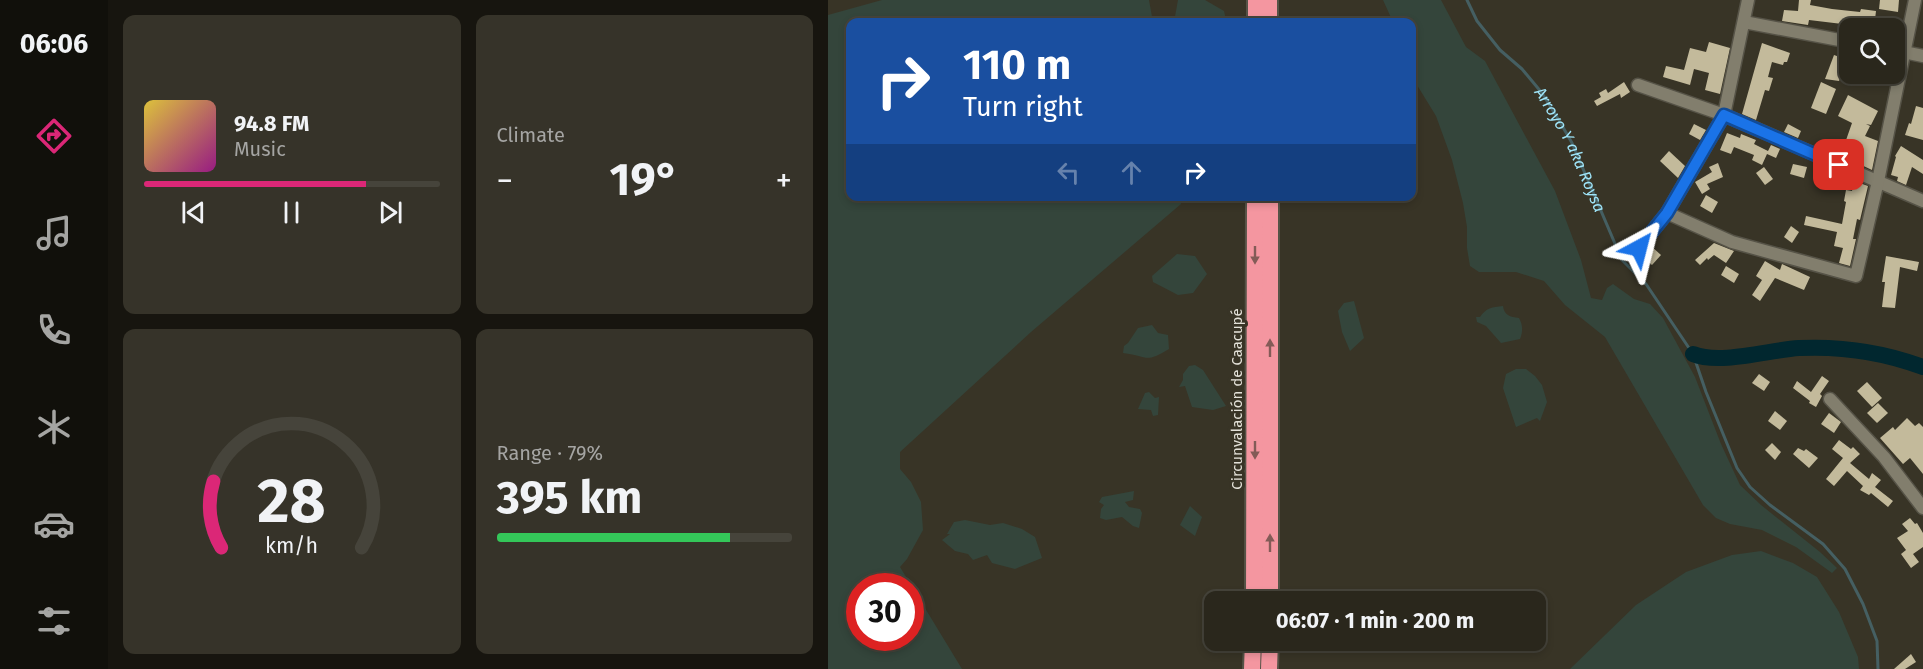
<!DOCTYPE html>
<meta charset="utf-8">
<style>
body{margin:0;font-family:"Fira Sans",sans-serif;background:#363329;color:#f1f3f6;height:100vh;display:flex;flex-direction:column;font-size:22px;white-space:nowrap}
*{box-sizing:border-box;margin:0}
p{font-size:20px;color:#a5a5a3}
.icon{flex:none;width:33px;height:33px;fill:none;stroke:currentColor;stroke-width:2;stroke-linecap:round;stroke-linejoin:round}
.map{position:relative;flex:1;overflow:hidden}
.drawer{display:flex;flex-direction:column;gap:15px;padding:15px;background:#17150f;width:720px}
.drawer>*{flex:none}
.guide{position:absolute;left:18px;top:18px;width:570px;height:183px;border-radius:12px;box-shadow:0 3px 9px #0003,0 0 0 2px #46443b;background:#1a4fa0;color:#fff;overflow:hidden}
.fabs{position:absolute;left:1011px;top:18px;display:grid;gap:12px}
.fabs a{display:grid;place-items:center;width:66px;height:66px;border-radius:12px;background:#2a271c;box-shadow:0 3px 9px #0003,0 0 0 2px #46443b;font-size:30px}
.speed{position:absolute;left:18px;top:573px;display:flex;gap:12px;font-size:30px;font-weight:700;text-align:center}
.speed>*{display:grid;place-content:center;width:78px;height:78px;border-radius:50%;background:#2a271c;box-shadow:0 3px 9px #0003,0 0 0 2px #46443b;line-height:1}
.speed .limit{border:9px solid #d22;background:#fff;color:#111}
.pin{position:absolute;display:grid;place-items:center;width:51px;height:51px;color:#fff;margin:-26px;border-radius:12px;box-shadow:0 3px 9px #0006}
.me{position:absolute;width:66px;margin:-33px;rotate:38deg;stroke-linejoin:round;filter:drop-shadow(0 0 4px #0008)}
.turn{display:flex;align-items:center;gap:21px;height:126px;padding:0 18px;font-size:27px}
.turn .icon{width:78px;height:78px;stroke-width:2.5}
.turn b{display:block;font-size:42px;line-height:51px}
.lanes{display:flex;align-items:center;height:57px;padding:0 18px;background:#0003;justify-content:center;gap:30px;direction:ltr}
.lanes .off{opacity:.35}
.big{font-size:45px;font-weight:700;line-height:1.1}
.drawer .card{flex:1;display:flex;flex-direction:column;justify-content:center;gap:9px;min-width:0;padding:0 21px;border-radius:12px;background:#363329}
.drawer .dial{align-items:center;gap:0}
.dial svg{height:156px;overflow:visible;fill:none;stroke:#46443b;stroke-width:7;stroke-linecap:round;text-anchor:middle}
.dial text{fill:#f1f3f6;stroke:none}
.song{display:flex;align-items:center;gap:18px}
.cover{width:72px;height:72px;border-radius:9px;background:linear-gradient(135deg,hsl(50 70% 55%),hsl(310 70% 35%))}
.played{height:6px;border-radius:3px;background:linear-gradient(90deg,#db2777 75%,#46443b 75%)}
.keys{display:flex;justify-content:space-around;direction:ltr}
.heat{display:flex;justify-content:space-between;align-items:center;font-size:33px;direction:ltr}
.charge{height:9px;border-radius:4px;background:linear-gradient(90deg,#34c759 79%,#46443b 0)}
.drawer .tiles{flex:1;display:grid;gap:15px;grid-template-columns:repeat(2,1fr)}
.trip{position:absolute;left:376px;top:591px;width:342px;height:60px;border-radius:12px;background:#2a271c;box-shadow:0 3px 9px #0003,0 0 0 2px #46443b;font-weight:700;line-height:60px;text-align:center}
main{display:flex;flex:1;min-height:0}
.menu{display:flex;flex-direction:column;width:108px;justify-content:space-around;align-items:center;background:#11100b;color:#a5a5a3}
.menu .icon{width:42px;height:42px}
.menu .active{color:#db2777}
.menu b{font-size:27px;color:#f1f3f6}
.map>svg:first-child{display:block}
.green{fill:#34453b;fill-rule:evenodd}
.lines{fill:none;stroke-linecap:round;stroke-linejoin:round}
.stream{stroke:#455f62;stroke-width:3}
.river{stroke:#01272f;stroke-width:16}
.building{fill:#c3ba9b}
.minor-casing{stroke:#565347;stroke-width:15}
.highway-casing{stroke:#565347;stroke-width:20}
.minor{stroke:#827e6d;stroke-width:12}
.highway{stroke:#f496a0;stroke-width:16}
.oneway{fill:#835b57}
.route-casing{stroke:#114b97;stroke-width:15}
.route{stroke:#1a73e8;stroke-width:10}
.labels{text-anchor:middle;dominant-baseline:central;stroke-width:6;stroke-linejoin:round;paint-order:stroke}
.street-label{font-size:15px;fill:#e3e1d8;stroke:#383426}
.water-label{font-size:16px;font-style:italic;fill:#9fe4f8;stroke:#383426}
</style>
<main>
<nav class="menu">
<b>06:06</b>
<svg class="icon active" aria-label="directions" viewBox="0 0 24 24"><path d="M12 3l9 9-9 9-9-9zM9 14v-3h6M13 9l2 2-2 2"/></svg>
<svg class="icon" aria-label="music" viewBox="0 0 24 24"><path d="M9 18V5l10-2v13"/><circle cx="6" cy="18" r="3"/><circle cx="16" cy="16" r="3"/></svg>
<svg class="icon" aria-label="phone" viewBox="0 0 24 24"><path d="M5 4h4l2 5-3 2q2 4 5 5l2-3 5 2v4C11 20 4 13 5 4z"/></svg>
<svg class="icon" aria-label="climate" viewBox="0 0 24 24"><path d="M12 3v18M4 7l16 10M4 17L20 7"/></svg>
<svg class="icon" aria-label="car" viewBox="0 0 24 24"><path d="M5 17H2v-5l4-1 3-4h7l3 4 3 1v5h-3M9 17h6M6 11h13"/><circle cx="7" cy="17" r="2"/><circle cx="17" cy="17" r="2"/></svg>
<svg class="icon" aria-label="filters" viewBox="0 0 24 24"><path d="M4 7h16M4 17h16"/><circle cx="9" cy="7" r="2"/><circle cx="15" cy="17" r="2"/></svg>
</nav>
<section class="drawer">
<div class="tiles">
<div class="card">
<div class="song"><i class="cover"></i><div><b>94.8 FM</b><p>Music</p></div></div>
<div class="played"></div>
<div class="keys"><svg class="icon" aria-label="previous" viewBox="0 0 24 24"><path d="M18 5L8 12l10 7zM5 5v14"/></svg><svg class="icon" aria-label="pause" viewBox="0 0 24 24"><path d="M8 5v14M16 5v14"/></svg><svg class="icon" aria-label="next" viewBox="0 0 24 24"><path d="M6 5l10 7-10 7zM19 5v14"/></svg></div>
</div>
<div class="card"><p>Climate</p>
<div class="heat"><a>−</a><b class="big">19°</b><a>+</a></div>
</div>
<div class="card dial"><svg viewBox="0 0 100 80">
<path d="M14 69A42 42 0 1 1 86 69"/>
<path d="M14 69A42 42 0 0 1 10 35" stroke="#db2777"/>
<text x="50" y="56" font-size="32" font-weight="700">28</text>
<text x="50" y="72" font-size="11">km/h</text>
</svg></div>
<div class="card"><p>Range · 79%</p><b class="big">395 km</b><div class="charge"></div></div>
</div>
</section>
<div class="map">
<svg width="1095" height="669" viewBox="0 0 1095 669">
<rect width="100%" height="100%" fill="#383426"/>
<g class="green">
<path d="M54,0h267l4,22h-303v174h330l1,8 -150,128 -131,120v17l11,13 10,20 2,28 -16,29 -7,8 62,102h-134v-654zM32,586h50v52h-50z"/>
<path d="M350,0h27l19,11 2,9 -1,2h-51z"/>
<path d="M555,0h58l25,47 19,14 70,130 26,69 10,38 11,2 5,-12 6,-4 21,15 16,5 13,14 32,59 26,67 19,41 21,20 59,47 17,16 -5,5 -36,-26 -34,-17 -32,-6 -14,-6 -13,-13 -98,-168 -40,-32 -21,-24 -28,-9h-37l-9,-6 -3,-18v-21l-4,-24 -11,-43 -16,-44 -19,-31 -5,-13v-50h-19z"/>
<path d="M349,254l18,2 12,18 -14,19 -15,2 -25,-13 -1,-6z"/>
<path d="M526,301l10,37 -14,13 -8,-19 -4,-21 6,-8z"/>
<path d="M675,306c1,9 7,11 16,12 4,7 4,14 1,21l-19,4 -15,-17 -9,-4 -1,-5h4c6,-9 12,-10 23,-11z"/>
<path d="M324,325l6,8 10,2 1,14c-25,15 -20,7 -46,4l1,-7 4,-3 10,-15z"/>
<path d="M367,365l8,5 23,36 -13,4 -21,-3 -7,-21 -6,1 4,-7v-6l6,-8z"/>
<path d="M688,369h10l9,7 7,9 5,17 -7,19 -3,-3 -21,9 -13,-39 3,-14z"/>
<path d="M321,392l6,6 4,-1 -1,18 -5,1 -2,-6 -13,-1 7,-16z"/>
<path d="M306,491l-1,9 -8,2 4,5 11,2 2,4 -3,15 -6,-2 -11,-9 -16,3 -6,-2 1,-9 3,-4 -5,-3 3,-5z"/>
<path d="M362,506l12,11 -7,19 -15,-11z"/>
<path d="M137,520l25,5 13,-2 19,6 13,8 7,21 -27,11 -23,-6 -5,-8 -14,5 -5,-6 -13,-3 -13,-11 8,-6h-3l7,-12z"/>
<path d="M933,551l32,12 24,14 22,35 19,45 1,12h-289l66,-64 50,-33 46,-17z"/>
</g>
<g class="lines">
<path class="stream" id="s1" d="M639,0l10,21 23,29 22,19 20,24 18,29 12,21 50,117 24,24 47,70 13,38 31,76 13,19 20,18 53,39 22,25 18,35 14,37 1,28"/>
<path class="river" d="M865,354c27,11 76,-4 106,-6 43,-2 84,4 124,19"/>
</g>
<g class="building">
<path d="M971,0h12l-1,5 22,4 28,3 1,-3 15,2 -2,17h-15v-2l-50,-6 -1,5 -26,-4 2,-11 14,1z"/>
<path d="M1052,0h19l-1,12 -19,-3z"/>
<path d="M881,42l21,6 -10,46 -15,-4 4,-17 -15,-4 -4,16 -27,-8 3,-11 18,4 6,-22 16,4z"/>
<path d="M934,43l28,10 -3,9h-3l-1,3 -11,-3 -4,15 5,1 -4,13 -4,-1 -9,30 -14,-6z"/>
<path d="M1006,55l14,5 -9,21 -14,-2z"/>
<path d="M1027,74h36l-2,12 -35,-4z"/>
<path d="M796,82l6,10 -9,6 -1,-4 -23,12 -3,-5 7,-4 -2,-4 7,-4 2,4z"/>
<path d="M993,82l15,7 -10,25 -15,-6z"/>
<path d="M1020,95l30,16 -7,14 -5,-1 4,2 -5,10 13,5 -6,29 -15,-7 5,-14 -17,-6 7,-20 -14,-7z"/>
<path d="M1088,106l7,2v32l-18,-5 4,-12 2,1z"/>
<path d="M866,124l12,6 -6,10 -11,-6z"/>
<path d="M960,124l13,7 -3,7 -14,-6z"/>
<path d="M899,133l13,5 1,-4 15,6 -2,4 14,7 3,-6 9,4 -4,9 -9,-4 -5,11 -10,-5 2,-5 -20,-8 -3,7 -11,-4z"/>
<path d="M1073,146l22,14v14l-11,-7 -6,18 -9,-4 1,-4 -7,-2 5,-18 -1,-1z"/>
<path d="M841,151l16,15 -7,12 -18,-17z"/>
<path d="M890,163l5,14 -16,7 3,5 -8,5 -7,-12 17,-10 -3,-5z"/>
<path d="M965,164l14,3 -3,11 -14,-4z"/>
<path d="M936,167l9,12 -8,6 -9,-12z"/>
<path d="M1026,181l14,5 -8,34 -3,-1 -4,20h3l-6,27 -11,-3 4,-15 -9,-2 3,-14 -33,-7 2,-9 36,8 4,-22 -2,-1 2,-11 6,1z"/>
<path d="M878,195l12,7 -6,11 -12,-7z"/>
<path d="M963,226l8,6 -7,11 -8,-6z"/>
<path d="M886,243l20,8 -8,12 -12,-8 -6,5 -1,-2 -7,7 -5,-5z"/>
<path d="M823,246l10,9 -9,10 -10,-8z"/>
<path d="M1058,256l33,6 -2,9 -17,-4 -5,41 -13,-1 3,-25h-3z"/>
<path d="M937,261l15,9 2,-6 28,13 -6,13 -29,-12 -15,23 -8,-6 10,-15 -6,-4z"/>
<path d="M898,266l13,8 -5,9 -13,-8z"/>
<path d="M931,374l11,8 -6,9 -12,-8z"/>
<path d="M994,376l7,5 -9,13 2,2 -6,11 -7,-4 1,-2 -17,-13 4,-7 14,11z"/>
<path d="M1039,382l15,16 -10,9 -15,-16z"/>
<path d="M1050,403l10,10 -11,10 -10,-10z"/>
<path d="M947,411l12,10 -7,9 -12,-9z"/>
<path d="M1001,413l12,9 -7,11 -13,-9z"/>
<path d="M1079,418l8,8 4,-3 4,4v47l-13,-16 -7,6 -23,-26 13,-11 2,3z"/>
<path d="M1011,440l12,9 2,-2 7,7 -10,9 19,16 3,-6 9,7 -6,7 18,14 -5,6 -17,-14 -2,2 -9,-5 3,-4 -16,-15 -13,15 -8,-7 17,-21 -11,-9z"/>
<path d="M944,443l9,9 -6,8 -10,-10z"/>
<path d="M970,448l6,3 2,-2 12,9 -9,10 -16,-14z"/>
<path d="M1082,518l5,6 2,-1 6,10v14l-10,7 6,8 -8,6 -10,-14 5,-4 -9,-12 11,-7 -6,-7z"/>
<path d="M1083,654l5,8 -11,7h-11z"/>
</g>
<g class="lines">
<defs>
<g id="minor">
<path d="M916,22l106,20"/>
<path d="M1066,50l29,6"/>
<path d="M810,85l86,30 199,86"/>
<path d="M839,213l65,29 124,34 22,-95 37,-181"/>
<path d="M811,248l28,-35 57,-98 24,-115"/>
<path d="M1002,399l54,58 39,51"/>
</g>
<g id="highway">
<path d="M441,0v22"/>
<path d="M428,22v-22"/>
<path d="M442,196v406"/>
<path d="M426,602l1,-406"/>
<path d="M424,669l1,-29"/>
<path d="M441,669l1,-29"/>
</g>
</defs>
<use href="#minor" class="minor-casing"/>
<use href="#highway" class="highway-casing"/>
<use href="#minor" class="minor"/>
<use href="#highway" class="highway"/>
</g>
<defs><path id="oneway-solid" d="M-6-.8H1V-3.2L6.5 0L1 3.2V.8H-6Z" transform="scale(1.5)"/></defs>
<g class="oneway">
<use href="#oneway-solid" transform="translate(427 255) rotate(90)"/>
<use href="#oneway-solid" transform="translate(442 348) rotate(-90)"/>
<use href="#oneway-solid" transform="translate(427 450) rotate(90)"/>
<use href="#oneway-solid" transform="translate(442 543) rotate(-90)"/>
</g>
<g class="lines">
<defs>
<path id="route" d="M811,248l28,-35 57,-98 115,50"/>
</defs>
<use href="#route" class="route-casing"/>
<use href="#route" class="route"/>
</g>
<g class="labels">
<g class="street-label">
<text transform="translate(409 399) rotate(-90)">Circunvalación de Caacupé</text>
</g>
<g class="water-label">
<text stroke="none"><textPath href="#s1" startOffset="184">Arroyo Y aka Roysa</textPath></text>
</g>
</g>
</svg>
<div class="fabs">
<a><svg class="icon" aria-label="search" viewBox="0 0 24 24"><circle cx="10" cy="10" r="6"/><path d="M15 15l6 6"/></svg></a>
</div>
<div class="speed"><div class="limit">30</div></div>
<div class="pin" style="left:1011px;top:165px;background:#d93025"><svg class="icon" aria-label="arrive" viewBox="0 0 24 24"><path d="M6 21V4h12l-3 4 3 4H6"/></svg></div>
<svg class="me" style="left:811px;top:248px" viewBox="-20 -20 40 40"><path d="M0-17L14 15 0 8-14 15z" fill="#1a73e8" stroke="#fff" stroke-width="4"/></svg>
<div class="trip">06:07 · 1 min · 200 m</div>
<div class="guide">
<div class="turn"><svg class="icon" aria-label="right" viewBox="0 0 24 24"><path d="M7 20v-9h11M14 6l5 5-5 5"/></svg><div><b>110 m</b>Turn right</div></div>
<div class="lanes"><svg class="icon off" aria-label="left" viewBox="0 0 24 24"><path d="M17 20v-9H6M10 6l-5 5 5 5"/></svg><svg class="icon off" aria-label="ahead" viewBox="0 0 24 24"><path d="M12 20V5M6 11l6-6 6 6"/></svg><svg class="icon" aria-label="right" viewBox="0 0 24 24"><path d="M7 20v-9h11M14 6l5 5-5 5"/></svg></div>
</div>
</div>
</main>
